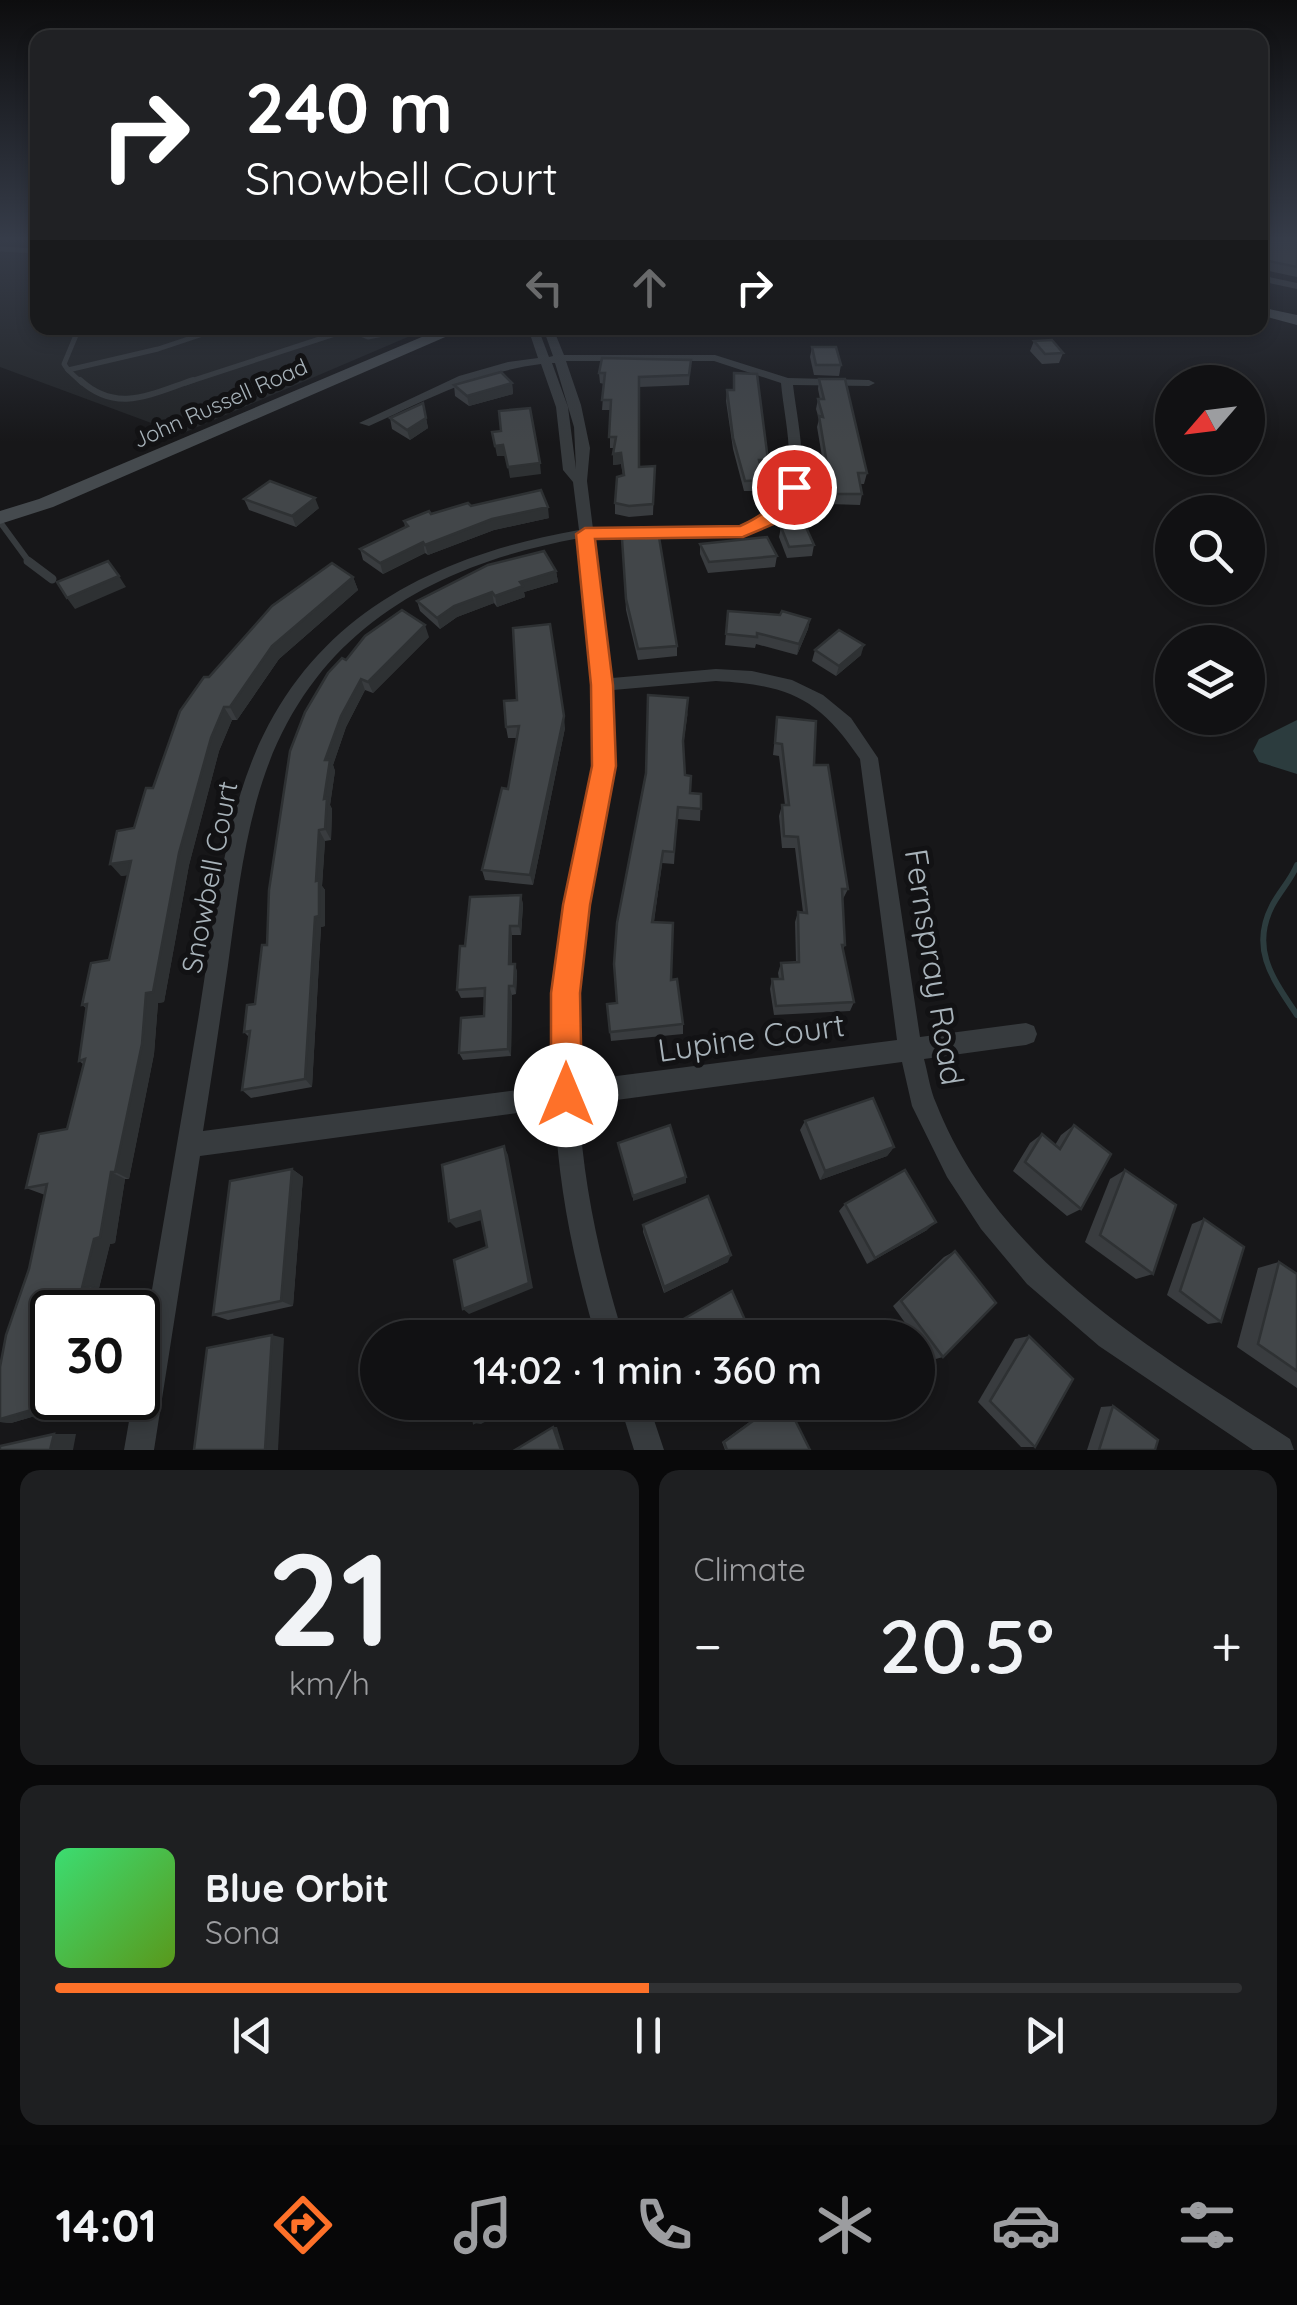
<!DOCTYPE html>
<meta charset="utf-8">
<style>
body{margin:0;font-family:Quicksand,sans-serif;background:#1e1f21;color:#f1f3f6;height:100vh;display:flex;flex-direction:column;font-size:38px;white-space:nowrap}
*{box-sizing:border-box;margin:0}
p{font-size:32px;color:#9c9da0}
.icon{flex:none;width:55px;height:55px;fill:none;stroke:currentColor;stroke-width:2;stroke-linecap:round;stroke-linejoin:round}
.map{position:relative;height:1450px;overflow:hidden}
.panel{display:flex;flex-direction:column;gap:20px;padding:20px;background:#09090a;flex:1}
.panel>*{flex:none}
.banner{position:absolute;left:30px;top:30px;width:1238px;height:305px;border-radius:20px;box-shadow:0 5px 15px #0003,0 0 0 2px #303133;background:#202124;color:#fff;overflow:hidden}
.needle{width:65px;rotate:242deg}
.fabs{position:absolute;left:1155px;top:365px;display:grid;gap:20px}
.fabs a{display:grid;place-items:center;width:110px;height:110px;border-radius:50%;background:#111113;box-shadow:0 5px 15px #0003,0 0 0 2px #303133;font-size:50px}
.speed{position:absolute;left:30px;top:1290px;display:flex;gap:20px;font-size:50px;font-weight:700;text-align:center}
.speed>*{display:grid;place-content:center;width:130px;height:130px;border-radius:50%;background:#111113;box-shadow:0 5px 15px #0003,0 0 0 2px #303133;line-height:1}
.speed .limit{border:5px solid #111;border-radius:15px;background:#fff;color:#111}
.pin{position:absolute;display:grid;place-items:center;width:85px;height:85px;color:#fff;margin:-42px;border:5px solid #fff;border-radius:50%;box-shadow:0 2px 10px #0007}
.me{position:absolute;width:110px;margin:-55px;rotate:0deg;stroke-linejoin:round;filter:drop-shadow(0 0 8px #0008)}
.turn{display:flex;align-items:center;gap:35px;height:210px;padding:0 50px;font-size:45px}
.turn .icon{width:130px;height:130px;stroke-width:2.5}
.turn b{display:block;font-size:70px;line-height:85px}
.lanes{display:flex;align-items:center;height:95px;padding:0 50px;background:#0003;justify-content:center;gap:50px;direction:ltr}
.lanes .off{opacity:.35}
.big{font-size:75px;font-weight:600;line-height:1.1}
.panel .tile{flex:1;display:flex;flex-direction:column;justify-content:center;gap:15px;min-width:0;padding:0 35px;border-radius:20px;background:#1e1f21}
.panel .dial{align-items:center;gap:0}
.dial b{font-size:130px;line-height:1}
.song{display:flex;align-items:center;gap:30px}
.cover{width:120px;height:120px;border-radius:15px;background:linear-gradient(135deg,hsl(140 70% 55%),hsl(90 70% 35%))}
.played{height:10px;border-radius:5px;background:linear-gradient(90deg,#fe7129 50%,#303133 50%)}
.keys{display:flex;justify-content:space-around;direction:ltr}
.heat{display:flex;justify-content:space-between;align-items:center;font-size:55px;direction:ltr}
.panel .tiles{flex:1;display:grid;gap:20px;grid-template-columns:1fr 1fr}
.tile:last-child{grid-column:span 2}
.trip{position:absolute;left:360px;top:1320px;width:575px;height:100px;border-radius:50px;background:#111113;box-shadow:0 5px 15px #0003,0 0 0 2px #303133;font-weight:600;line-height:100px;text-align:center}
.menu{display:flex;height:160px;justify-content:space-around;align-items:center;background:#070708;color:#9c9da0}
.menu .icon{width:70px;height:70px}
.menu .current{color:#fe7129}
.menu b{font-size:45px;color:#f1f3f6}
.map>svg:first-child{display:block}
.built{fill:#222426}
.water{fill:#2c3c3e}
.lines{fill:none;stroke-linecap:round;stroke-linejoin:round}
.stream{stroke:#2c3c3e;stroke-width:6}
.lane-far2{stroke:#373b3e;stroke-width:5}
.lane-far1{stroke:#373b3e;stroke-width:6}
.lane{stroke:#373b3e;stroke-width:9}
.street{fill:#373b3e;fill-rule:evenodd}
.secondary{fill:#454a4e;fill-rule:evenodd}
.wall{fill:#393c3f}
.shaded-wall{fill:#2e3133}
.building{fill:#424649;stroke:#2e3133;stroke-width:2.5}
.route{fill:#fe7129;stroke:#a5491b;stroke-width:2.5}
.labels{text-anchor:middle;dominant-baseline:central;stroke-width:10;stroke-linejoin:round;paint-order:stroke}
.far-street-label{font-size:22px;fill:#a8b3ba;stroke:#121214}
.street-label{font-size:28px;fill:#a8b3ba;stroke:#121214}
.near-street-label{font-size:32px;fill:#a8b3ba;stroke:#121214}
</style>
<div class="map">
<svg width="1297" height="1450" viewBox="0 0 1297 1450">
<rect width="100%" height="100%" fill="#171719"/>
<path class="built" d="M0,239h37l1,89h391l-248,106 -181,-67z"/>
<path class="water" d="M1297,720v54l-38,-12 -6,-11 6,-12z"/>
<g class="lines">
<path class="stream" d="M1297,865c-6,15 -18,27 -25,41 -22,43 1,73 25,109"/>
<g class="lane-far2">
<path d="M0,249l38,2"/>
<path d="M79,328l-15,36 4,6 90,-21 63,-21"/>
<path d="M345,328l23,9 46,-9"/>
<path d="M68,370l14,13"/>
<path d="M185,383l162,-53"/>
</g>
<g class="lane-far1">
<path d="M80,380c37,34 71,14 113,0"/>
<path d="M0,522l30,41"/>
</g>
<path class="lane" d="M28,561l24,18"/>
<g class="street">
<path d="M1260,275l37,8v6l-37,-8z"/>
<path d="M528,328h10l11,29 4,-1 -10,-28h10l11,27h151l73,23 81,2 6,3 -6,3 -76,-1c4,34 14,73 5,106 -19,68 -152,43 -204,46l18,141 104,-9 36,2 40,9 31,15 28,23 27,40 42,279 106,-14 8,3 3,8 -3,8 -8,3 -102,14c4,14 6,31 12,44 63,160 218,247 354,336l4,11h-41l-154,-104 -72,-62 -46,-55 -34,-52 -35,-71 -10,-44 -323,43c4,80 21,156 45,233h-28c-22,-76 -38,-151 -41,-230l-355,48 -46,294h-30l9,-52h5v-26c20,-119 41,-238 61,-358 12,-74 20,-150 42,-222 51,-164 178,-234 338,-262l-6,-48 -10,-12 -7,-63 -15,-43c-63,8 -115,36 -172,62l-10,-3 100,-47 49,-14 30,-4zM566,361h148l67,22c3,35 16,81 1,114 -20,49 -146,29 -189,32l-6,-48 3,-33 -9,-43zM552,363h3l19,64 2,42 -8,-62zM580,538c9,77 22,152 15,228 -4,44 -19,85 -27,128 -11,62 -15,127 -13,191l-352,46c9,-56 17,-111 25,-166 9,-65 16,-132 38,-194 52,-144 171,-207 314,-233zM716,681c73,4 103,17 144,78l37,281 -319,41c-3,-63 1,-130 12,-192 12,-71 28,-125 23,-199z"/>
<path d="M619,1402h29l16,48h-30z"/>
</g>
<g class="secondary">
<path d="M1260,307l37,8v10l-37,-10z"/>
<path d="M443,328h23l-413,179 -53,17v-13l39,-12z"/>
</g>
</g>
<g class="wall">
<path d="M1260,239h37v38l-37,-8z"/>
<path d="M1034,341l29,12 -4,10 -17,1 -12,-13z"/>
<path d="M812,347l29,18 -2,11 -25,-1 -4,-18z"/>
<path d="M691,360l-2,25 -50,2v80l16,-1 -2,49 -24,2 -14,-3v-11l8,-27 -2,-12 -8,1 1,-17h-4v-38h-8l2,-26 -4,-1 -1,-10z"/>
<path d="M734,373l34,87 -2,11h-4l2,9 -1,11h-19l-11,-42 -7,-48 1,-11h6z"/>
<path d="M819,379l48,94 -3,11h-4l2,10 -2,11 -30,-1 -13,-77 2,-8 -3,-10 2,-10h2l-2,-10z"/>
<path d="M512,383l1,11 -44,12 -14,-10 -1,-11z"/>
<path d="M423,403l5,25 -18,12 -18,-11 -2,-11z"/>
<path d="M244,499l75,9 -23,19 -47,-17z"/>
<path d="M471,506l78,12 -55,12 -66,25 -3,-2 -42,21 -20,-14 -3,-11 45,-22 -1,-6z"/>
<path d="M781,527l33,18 -2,11 -25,2 -8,-21z"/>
<path d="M622,539l55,107v10l-39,4 -12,-50z"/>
<path d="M700,544l77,12 -2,11 -67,6 -8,-19z"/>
<path d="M556,571l2,11 -34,10 1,5 -28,10 -3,-4 -37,14 -17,12 -20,-18 -3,-10z"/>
<path d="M353,577l5,13 -79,69 -42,61h-5l-13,31 -30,114 -25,137 -6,1 -4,51 -25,125h-4l-10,64 -5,1 -11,44 10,2 -6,22h-51v86h32l-1,4 -72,21 -11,-1v-55l29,-98 16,-74 -19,-7 41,-59 16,-65 -4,-3 7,-53 -4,-3 27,-45 19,-85 -7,1 13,-48 75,-151z"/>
<path d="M728,611l82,8 -2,10 -11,26 -41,-11 -1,4 -30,-3z"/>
<path d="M429,637l-56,56 -8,-3 -19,37 -13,38 2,6 -5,34 2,4 -1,31 -6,1 -3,45 3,4v36l-4,1 -9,160 -61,11 -9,-8 7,-53 -5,-5 11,-28 12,-59 79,-285z"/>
<path d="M815,650l46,5 -25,21 -24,-15z"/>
<path d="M504,701l61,27 -32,157 -48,-5 -3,-10 26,-81 9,-51h-9l-2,-11z"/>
<path d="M688,711l-5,35 2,29 5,18 11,1 -1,27 -23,-2 -3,45 -12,-1 -8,59 29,102v10l-72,7 -1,-9z"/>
<path d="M777,717l37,48 34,124 -5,10 2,46 -2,5 11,52 -4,9 -76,4 -4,-26 2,-10h7l-1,-6 3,-10 15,-1 -1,-40 3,-10h5l-8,-64h-13l-3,-32 3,-11h3l-6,-49 -6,-1z"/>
<path d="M521,895l2,10 -2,30h-9v29h3l2,8 -1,22 -4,1 -1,61 -48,4 -4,-7 25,-37 1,-19 -24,1 -4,-8 8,-44z"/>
<path d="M805,1121l89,26 -7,9 -67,24 -20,-50z"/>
<path d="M1074,1125l7,84 -14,7 -54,-45 17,-28 12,-9 13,11 6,-10z"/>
<path d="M292,1169l11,8 -10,129 -65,14 -15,-5z"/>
<path d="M1125,1170l28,104 -17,5 -51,-37 25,-63z"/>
<path d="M845,1204l82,26 -60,34 -28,-53z"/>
<path d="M1204,1219l17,103 -13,2 -41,-29 25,-71z"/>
<path d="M643,1225l85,37 -64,31 -21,-61z"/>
<path d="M955,1251l-12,106 -11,3 -14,-20v-2h-2l-23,-32 51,-49z"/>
<path d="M1279,1262l18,12v114l-60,-41 21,-79z"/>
<path d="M1029,1336l6,111h-14l-43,-45 37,-63z"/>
<path d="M777,1402h9l24,48h-85l-3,-8z"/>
<path d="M1113,1406l42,44h-68l14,-43z"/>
</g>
<g class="shaded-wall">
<path d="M512,383l1,11 -44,12 -2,-10z"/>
<path d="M426,418l2,10 -18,12 -3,-10z"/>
<path d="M503,445l2,11h-8l-2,-10z"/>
<path d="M621,453v11l-8,1v-11z"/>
<path d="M540,463l1,11 -31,4 -2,-11z"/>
<path d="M315,498l4,10 -23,19 -4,-11z"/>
<path d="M548,507l1,11 -55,12 -66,25 -3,-10 67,-26z"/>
<path d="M423,542l2,11 -42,21 -3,-11z"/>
<path d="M556,571l2,11 -34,10 1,5 -28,10 -2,-11 25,-14z"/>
<path d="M119,576l7,11 -51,22 -8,-11z"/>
<path d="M353,577l5,13 -79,69 -42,61 -7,-13 42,-61z"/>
<path d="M492,592l2,11 -37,14 -17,12 -3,-11 17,-12z"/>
<path d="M810,619l-2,10 -11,26 2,-11z"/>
<path d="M425,625l4,12 -56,56 -5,-11z"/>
<path d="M864,645l-3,10 -25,21 3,-10z"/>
<path d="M361,679l4,11 -19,37 -13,38 2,6 -5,34 2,4 -1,31 -6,-11 -1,-30 1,-39 16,-44z"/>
<path d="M224,707l8,13 -13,31 -30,114 -25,137 -6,1 -4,51 -25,125 -14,-7 31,-179 33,-140 32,-115z"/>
<path d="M564,716l1,12 -32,157 -3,-10z"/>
<path d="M319,830l6,11 -3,45 3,4v36l-4,1 -9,160 -7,-8z"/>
<path d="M663,851l-1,12 -10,71v-12z"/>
<path d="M131,861l11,12 -21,3 -11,-12z"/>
<path d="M521,895l2,10 -2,30 -2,-9z"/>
<path d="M510,926l2,9v38l-3,-9z"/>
<path d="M515,964l2,8 -1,22 -2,-8z"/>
<path d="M509,986l3,9 -1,61 -3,-7z"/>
<path d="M504,1146l4,9 25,133 -64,26 -6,-5 66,-26z"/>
<path d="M894,1147l-7,9 -67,24 5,-9z"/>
<path d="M292,1169l11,8 -10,129 -12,-5z"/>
<path d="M111,1172l14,7 -10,64 -5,1 -11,44 10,2 -6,22h-17l-4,-24z"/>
<path d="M686,1177v6l-53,18v-5z"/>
<path d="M480,1211l5,8 -29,9 -7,-7z"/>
<path d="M936,1222l-9,8 -60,34 8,-6z"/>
<path d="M731,1255l-3,7 -64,31v-6z"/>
<path d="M272,1335l12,3 -6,112h-13z"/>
<path d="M66,1398h18l-1,4 -72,21 -11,-1v-3z"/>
<path d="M515,1402h8l-42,22 -7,-1z"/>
<path d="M553,1427h4l7,23h-3z"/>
<path d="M54,1434h22l-3,16h-23z"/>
</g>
<g class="building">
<path d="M1260,239h37v28l-37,-8z"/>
<path d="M1052,340l11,13 -18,1 -11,-13z"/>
<path d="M812,347h24l5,18h-25z"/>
<path d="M602,358l89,2 -2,15 -50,2v90l16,-1 -2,38 -24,2 -14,-3 2,-26 7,-2 -3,-22 -8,1 3,-17h-7l2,-37h-9l3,-27h-6z"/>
<path d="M501,372l11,11 -45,13 -13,-11z"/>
<path d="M734,373l23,1 11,86h-9l5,20 -19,1 -12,-43 -6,-48h7z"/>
<path d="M1200,377l25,2 2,3h-24z"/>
<path d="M819,379h26l22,94h-9l4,21h-30l-13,-78 4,1 -5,-18h6z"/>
<path d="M423,403l3,15 -19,12 -17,-12z"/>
<path d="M530,408l10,55 -32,4 -5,-22 -8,1 -3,-14 9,-1 -2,-20z"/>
<path d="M270,481l45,17 -23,18 -48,-17z"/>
<path d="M541,490l7,17 -56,12 -67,26 -2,-3 -43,21 -20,-14 48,-23 -4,-5 25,-10 2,3 37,-11 3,3z"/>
<path d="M805,525l9,20 -25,2 -8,-20z"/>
<path d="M659,537l18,109 -39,3 -12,-50 -4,-60z"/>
<path d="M767,537l10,19 -68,6 -9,-18z"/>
<path d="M544,551l12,20 -36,11 3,4 -28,10 -3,-4 -38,14 -17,12 -20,-17 71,-36z"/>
<path d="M108,561l11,15 -52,22 -10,-16z"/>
<path d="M332,563l21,14 -81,69 -42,61h-6l-13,31 -32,115 -26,139 -7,1 -4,51 -27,128h-4l-11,65 -6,2 -12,49 11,-2 -7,26h-34v86h14v2l-66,19v-52l6,-32 23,-66 18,-85 -21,4 13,-54 28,-5 18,-70 -6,2 8,-57 -5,1 9,-42 18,-3 22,-99 -21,3 7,-33 17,-3 12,-40h7l27,-77 24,-34h5l63,-71z"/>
<path d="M402,610l23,15 -57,57 -7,-3 -20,37 -16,44h5l-6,39 3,-1 -2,31 -6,1 -3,51 3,-1v36l-4,1 -10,162 -63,11 8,-59 -6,1 3,-27 8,-1 7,-59h5l2,-55 21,-139 15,-39 23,-39 14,-15 4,2 19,-24z"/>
<path d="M728,611l52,4 2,-4 28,8 -11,25 -42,-11v4l-31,-3z"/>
<path d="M550,624l14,92 -34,159 -48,-5 20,-82 6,1 11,-63 -13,1 -2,-26 13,-1 -4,-72z"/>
<path d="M839,630l25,15 -25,21 -24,-16z"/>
<path d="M648,695l40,3 -5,43 2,34 6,1 -1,17 11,1v15l-23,-2 -4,45 -11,-1 -11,71 21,1 -2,57 6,-1 6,45 -73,8 -3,-28 10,-1 -3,-39 3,-41 29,-150z"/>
<path d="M777,717l39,4 -2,44h14l20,124h-6l3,56h-3l12,57 -78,4 -4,-27h11l-2,-16 18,-1 -1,-50 9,1 -9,-76 -14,-1 -2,-31h7l-7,-61 -7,-1z"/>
<path d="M521,895l-2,31h-9l-1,38h6l-1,22h-5l-1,63 -49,4 2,-35 23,-2 1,-28 -28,2 3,-44h5l5,-49z"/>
<path d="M873,1098l21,49 -69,24 -20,-50z"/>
<path d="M670,1125l16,52 -53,19 -15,-53z"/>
<path d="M1074,1125l37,29 -30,55 -56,-47 17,-28 18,15z"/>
<path d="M504,1146l25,137 -66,26 -9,-49 33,-13 -7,-36 -31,10 -7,-56z"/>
<path d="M292,1169l-11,132 -68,14 17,-134z"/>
<path d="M905,1170l31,52 -61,36 -30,-54z"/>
<path d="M1125,1170l51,35 -23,69 -53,-39z"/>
<path d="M708,1196l23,59 -67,32 -21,-62z"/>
<path d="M1204,1219l40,28 -23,75 -41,-31z"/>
<path d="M955,1251l41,52 -53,54 -42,-56z"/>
<path d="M1279,1262l18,12v97l-39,-27z"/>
<path d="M732,1291l21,47h-73l-5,-14z"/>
<path d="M527,1322l3,16h-36z"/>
<path d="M272,1335l-7,115h-71l13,-102z"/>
<path d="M1029,1336l44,43 -38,68 -45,-46z"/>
<path d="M470,1402h45l-41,21z"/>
<path d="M779,1402h7l24,48h-83l-3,-8z"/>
<path d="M1113,1406l45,34 -3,10h-56z"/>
<path d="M553,1427l8,23h-46z"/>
<path d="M54,1434l-4,16h-50v-4z"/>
</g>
<linearGradient id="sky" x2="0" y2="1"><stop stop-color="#0d0d0e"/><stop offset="0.54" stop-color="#363c49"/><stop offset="1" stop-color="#363c49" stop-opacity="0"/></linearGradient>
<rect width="1297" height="442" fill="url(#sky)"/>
<path class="route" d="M794,482l8,5 -9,22 -17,14 -33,14 -148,2 18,146 3,81 -26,139 -10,88 2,102 -5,11 -11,5 -11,-5 -4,-11v-102l12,-88 29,-139 -1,-81 -15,-151 9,-6 155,-2c24,-11 35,-20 48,-43z"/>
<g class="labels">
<g class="far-street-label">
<text transform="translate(220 403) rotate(-24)">John Russell Road</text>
</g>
<g class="street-label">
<text transform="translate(209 877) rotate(-79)">Snowbell Court</text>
</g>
<g class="near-street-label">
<text transform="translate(935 967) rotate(81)">Fernspray Road</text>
<text transform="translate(751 1037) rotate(-8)">Lupine Court</text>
</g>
</g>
</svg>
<div class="fabs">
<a><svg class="needle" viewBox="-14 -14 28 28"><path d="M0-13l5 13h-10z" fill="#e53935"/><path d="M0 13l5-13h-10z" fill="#9c9da0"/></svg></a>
<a><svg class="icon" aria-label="search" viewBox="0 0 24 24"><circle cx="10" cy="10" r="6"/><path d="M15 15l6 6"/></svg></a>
<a><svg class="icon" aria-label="layers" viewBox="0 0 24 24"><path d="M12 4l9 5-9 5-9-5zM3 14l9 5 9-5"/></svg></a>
</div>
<div class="speed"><div class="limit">30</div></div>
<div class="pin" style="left:794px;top:487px;background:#d93025"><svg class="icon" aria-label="arrive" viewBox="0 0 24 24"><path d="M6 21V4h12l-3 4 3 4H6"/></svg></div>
<svg class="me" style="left:566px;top:1095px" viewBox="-20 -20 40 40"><circle r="19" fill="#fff"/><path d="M0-13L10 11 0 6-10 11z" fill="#fe7129"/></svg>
<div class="trip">14:02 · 1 min · 360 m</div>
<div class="banner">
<div class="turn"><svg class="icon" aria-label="right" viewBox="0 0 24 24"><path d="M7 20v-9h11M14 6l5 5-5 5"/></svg><div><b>240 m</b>Snowbell Court</div></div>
<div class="lanes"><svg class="icon off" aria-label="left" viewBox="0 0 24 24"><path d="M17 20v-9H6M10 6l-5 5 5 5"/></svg><svg class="icon off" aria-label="ahead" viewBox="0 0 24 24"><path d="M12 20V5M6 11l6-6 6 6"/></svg><svg class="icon" aria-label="right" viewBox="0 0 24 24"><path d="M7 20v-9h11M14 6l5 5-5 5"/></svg></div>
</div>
</div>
<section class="panel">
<div class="tiles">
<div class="tile dial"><b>21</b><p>km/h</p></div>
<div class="tile"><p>Climate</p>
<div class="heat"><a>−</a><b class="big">20.5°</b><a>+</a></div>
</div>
<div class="tile">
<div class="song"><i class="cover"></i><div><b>Blue Orbit</b><p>Sona</p></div></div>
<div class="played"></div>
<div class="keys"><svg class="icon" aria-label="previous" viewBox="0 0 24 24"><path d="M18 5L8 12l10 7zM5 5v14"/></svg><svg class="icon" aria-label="pause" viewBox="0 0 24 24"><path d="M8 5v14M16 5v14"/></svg><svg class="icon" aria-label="next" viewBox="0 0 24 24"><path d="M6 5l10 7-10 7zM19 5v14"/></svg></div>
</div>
</div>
</section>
<nav class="menu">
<b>14:01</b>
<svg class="icon current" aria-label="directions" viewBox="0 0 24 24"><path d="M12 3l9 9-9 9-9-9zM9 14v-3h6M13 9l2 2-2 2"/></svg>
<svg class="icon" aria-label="music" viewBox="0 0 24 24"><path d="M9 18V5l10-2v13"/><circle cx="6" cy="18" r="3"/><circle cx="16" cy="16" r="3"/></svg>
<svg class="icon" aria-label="phone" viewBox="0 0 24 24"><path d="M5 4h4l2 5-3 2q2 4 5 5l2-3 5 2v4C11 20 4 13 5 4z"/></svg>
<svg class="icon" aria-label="climate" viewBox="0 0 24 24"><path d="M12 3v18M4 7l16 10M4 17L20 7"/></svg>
<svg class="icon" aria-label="car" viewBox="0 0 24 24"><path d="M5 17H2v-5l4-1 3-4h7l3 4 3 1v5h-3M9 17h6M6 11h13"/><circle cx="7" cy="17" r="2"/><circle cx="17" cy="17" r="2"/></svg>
<svg class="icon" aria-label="filters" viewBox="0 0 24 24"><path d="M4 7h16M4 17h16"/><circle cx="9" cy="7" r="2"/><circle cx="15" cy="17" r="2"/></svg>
</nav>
